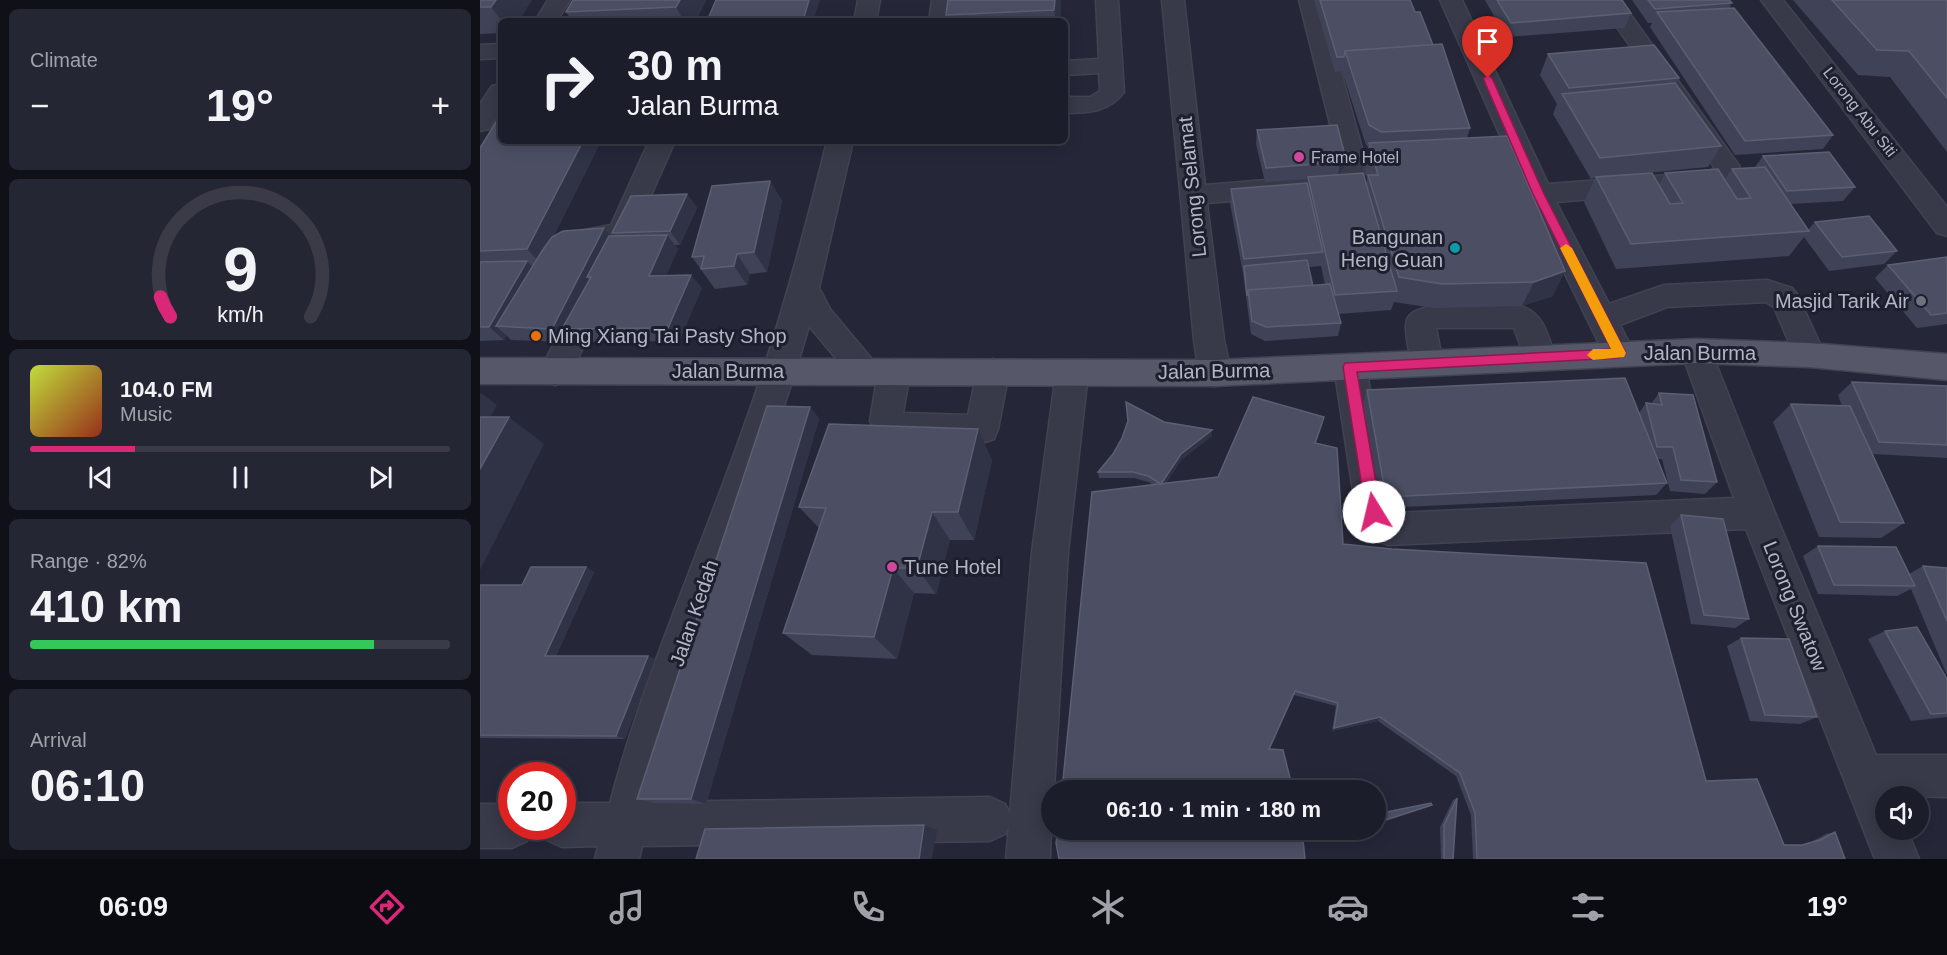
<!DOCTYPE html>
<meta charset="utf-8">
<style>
body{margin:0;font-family:Helvetica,sans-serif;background:#252633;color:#f1f3f6;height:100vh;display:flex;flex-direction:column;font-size:22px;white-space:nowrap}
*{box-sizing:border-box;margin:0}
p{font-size:20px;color:#a0a2a9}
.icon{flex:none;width:33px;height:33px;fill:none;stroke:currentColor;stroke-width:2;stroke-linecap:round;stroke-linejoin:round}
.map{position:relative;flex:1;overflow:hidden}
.panel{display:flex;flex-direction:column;gap:9px;padding:9px;background:#0f1018;width:480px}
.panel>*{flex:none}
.guide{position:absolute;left:18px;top:18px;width:570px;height:126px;border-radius:9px;box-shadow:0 3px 15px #0003,0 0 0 2px #3a3b47;background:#1c1d2b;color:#f1f3f6;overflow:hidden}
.controls{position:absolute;left:1395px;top:786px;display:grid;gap:12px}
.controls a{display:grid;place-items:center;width:54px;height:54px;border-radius:50%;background:#1c1d2b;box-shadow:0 3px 15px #0003,0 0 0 2px #3a3b47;font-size:30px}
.speed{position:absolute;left:18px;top:762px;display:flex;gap:12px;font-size:30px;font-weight:700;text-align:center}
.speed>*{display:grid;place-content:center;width:78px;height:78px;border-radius:50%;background:#1c1d2b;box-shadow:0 3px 15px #0003,0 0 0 2px #3a3b47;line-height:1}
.speed .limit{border:9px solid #d22;background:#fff;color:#111}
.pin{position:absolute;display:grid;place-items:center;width:51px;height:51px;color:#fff;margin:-62px -26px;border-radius:50% 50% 50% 0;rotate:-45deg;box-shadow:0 0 6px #0007}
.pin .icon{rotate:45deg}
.me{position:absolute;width:66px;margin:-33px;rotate:351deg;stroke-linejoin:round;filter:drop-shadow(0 0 4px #0008)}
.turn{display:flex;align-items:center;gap:21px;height:126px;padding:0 30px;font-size:27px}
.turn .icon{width:78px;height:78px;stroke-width:2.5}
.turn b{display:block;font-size:42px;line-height:51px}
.big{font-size:45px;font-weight:800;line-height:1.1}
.panel .card{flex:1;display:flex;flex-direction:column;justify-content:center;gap:9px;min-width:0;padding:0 21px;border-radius:9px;background:#252633}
.panel .dial{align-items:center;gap:0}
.dial svg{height:156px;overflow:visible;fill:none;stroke:#3a3b47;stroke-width:7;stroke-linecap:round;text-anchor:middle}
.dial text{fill:#f1f3f6;stroke:none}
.song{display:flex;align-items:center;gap:18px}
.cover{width:72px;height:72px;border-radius:9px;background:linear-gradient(135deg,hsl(70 70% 55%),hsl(10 70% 35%))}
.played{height:6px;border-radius:3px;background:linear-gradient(90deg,#db2777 25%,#3a3b47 25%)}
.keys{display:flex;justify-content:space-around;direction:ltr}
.heat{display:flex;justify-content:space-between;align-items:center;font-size:33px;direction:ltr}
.charge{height:9px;border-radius:4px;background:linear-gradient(90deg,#34c759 82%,#3a3b47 0)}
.trip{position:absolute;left:561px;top:780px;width:345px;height:60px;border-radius:30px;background:#1c1d2b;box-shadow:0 3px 15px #0003,0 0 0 2px #3a3b47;font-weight:800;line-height:60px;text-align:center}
.tab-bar{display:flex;height:96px;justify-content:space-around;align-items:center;background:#0b0c11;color:#a0a2a9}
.tab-bar .icon{width:42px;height:42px}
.tab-bar .on{color:#db2777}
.tab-bar b{font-size:27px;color:#f1f3f6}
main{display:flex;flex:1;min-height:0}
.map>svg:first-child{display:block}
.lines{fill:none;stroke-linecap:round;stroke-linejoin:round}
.minor-casing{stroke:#414352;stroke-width:3}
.major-casing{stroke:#414352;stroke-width:3}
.minor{fill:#383a49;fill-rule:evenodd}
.major{fill:#565869;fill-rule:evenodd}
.wall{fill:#404357;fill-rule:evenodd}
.shaded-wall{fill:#303246}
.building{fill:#4c4f63;stroke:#5c5f72;stroke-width:1.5}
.route{fill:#db2777;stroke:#8e194d;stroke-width:1.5}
.slow{fill:#f59e0b}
.hotel-dot{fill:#d1479c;stroke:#1d1f2e;stroke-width:2}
.culture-dot{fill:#0f9aa8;stroke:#1d1f2e;stroke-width:2}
.worship-dot{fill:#6b7280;stroke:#1d1f2e;stroke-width:2}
.food-dot{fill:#e8710a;stroke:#1d1f2e;stroke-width:2}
.labels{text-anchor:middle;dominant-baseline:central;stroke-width:6;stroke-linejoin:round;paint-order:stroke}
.far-street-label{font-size:16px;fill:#b4b5c5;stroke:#1d1f2e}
.far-poi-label{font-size:16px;fill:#b4b5c5;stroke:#1d1f2e;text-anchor:start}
.street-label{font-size:20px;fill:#b4b5c5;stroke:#1d1f2e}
.poi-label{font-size:20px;fill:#b4b5c5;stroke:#1d1f2e;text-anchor:end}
</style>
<main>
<section class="panel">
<div class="card"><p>Climate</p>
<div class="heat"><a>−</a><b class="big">19°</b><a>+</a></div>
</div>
<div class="card dial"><svg viewBox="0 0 100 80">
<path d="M14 69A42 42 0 1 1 86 69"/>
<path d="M14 69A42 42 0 0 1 9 59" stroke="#db2777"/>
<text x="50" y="56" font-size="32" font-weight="700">9</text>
<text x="50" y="72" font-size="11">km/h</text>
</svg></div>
<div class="card">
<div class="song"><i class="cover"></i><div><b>104.0 FM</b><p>Music</p></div></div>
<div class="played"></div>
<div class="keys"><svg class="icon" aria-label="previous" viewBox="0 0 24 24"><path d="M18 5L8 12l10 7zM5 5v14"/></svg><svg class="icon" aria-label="pause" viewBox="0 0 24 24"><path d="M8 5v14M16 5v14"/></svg><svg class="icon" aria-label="next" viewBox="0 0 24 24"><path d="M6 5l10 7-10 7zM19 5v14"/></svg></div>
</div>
<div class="card"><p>Range · 82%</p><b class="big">410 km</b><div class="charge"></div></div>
<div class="card"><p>Arrival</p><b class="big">06:10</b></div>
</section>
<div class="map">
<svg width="1467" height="859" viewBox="0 0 1467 859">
<rect width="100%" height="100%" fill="#252739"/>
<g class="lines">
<defs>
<g id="minor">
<path d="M68,0h22l-13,21h-22z"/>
<path d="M378,0h22l-4,21h-22z"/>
<path d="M452,0h22l-3,21h-22z"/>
<path d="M616,0h22l6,92c-14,20 -36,21 -59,21v-16h25l10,-6 -1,-18 -34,2v-14l34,-2z"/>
<path d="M682,0h22l21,185 123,-10 13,-7 -42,-168h22l47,170 -14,15 -24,8 -123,10 17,137 7,33 -5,9 -11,4 -11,-4 -5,-9 -5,-33z"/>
<path d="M960,0h22l86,184 163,-12 3,-5 -116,-167h22l120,167 -6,14 -18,8 -160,13 53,102 55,-19 103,-5 25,8 5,6 28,61 -5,9 -11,3 -11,-3 -24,-57 -8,-5 -99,5 -47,18 14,28 -4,9 -11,3 -11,-3 -82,-168z"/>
<path d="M1281,0h22l164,207v29l-10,-3z"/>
<path d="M21,44v14l-21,1v-14z"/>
<path d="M21,84v26l-12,19 -9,2v-27l12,-18z"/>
<path d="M169,141h26l-43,97c-22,9 -54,19 -77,12l-4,-7 4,-7 56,-11z"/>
<path d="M347,141h26l-34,147 11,21 50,60 3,-6 11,-4 11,4 5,9 -7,41 65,2 9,-43 5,-9 11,-4 11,4 5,9 -11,57 -4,10 -12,4 -91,-3 -12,-4 -9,-15 7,-43 -12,6 -11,-4 -45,-54c-46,160 -117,314 -156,476l337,-5 15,7 5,10 22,-262 24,-179 5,-9 11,-4 11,4 5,9 -20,179 -14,238h-2l-2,69h-44l3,-33 -4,8 -15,7 -348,5 -3,13h-44l3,-13 -36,1 -15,-7 -6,-14h21v-23h48c34,-128 89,-249 133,-374 34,-94 60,-190 84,-288z"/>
<path d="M112,288l10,3 5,8 -36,73 -5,9 -11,4 -11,-4 -5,-9 43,-81z"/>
<path d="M951,306h89c24,7 28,29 35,51l-5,9 -11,3 -11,-3 -14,-38h-78l7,35 -5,9 -11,3 -11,-3c-5,-10 -15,-47 -7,-56 5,-6 15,-8 22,-10z"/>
<path d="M1216,339l11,3 4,9 64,162 101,242h71v42l-61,-1v34h21l12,29h-44l-129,-330 -358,16c-19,-7 -24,-16 -32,-34l-22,-144 5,-9 11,-4 11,4 5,9 25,143 3,3 340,-15 -53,-147 4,-9z"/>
<path d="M0,804h32v22h21l-6,15 -15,7h-32z"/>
</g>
<path id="major" d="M1216,339l113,4 138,11v26l-138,-13 -113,-4 -481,23 -735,-2v-26l735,2z"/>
</defs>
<use href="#minor" class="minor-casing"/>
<use href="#major" class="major-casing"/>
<use href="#minor" class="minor"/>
<use href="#major" class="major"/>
</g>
<g class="wall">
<path d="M0,0h52l-14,21h-17v12l-21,1z"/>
<path d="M226,0l-10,21h-124l-6,-9z"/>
<path d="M581,0v21h-114l-1,-6z"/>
<path d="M834,0h96l5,12 18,33 37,83 -3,10 86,158 -31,10 -88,2 -40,-6 -3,8 -53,4 3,9 -3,13 -73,5 -14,-7 -8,-61 -13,-70 1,-14 76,-6 1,-4 -43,3 -9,-38 1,-14 80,-5 6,45 -4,5 27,9 1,-5 -3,-11 4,-21 -2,-2 -24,-74 -7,1zM841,266l4,19 -12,1 -4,-19z"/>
<path d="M1005,0h137l9,13 -6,15 -119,9z"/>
<path d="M1152,0h97l3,3 -3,5 104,127 -10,14 -88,6 -85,-128 2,-4h-4z"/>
<path d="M1313,0h154v152l-57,-75 -32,-2z"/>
<path d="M1068,54l131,24 -3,6 45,62 -13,21 -82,8 33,10 6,-12 60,6 7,-10 23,-2 8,-11 92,31 -12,14 -53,3 18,26 7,-8 82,29 -13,13 -55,7 -25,-34 -15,19 -173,13 -32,-67 11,-24 -4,1 -38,-65 4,-10 -17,-29z"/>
<path d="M121,141l-48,96 62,-1 -3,-3 75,-39 10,14 -17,37h-5l3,4 -12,26 36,13 -23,53 -103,1 -7,-7 -3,7 -55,-2 -5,-5 -2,5 -24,1v-193z"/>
<path d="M290,181l12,20 -15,71 -17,2 -3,11 -32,4 -23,-32z"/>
<path d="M1467,257v67l-30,4 -42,-50 13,-13z"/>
<path d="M1372,382l95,4v72l-74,-4 31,69 -23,15 -62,-1 -46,-115 18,-18 51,2 -4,-11z"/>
<path d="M887,390l272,23 7,-10 5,1 8,-11 58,89 -12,12 -35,-3 -8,-32h-5l10,24 -11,12 -274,13 -19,-105z"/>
<path d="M330,407l9,12 -113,385 -52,-1 -17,-4z"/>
<path d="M684,422l48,14 -31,24 -15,23 52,-6 105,-54 -7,20 27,101 363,237 78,64h16l11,-3 15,-8 9,-2 10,27h-372l-2,-44 -15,-39 -78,-55 -46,10 4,-25 -42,-11 -24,54 -208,41 91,-305 -4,-3 -15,-4h-35l-1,-6z"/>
<path d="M512,460l-18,80h-24l-14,54 -22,-1 -17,66 -85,-4 -29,-22 36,-105 -20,-21z"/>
<path d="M1201,515l68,104 -14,9 -44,-4 -21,-98z"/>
<path d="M1338,546l91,28 14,-8 24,2v107l-36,-86 -14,7 -79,-2 -15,-38z"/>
<path d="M106,567l8,5 -38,84h92l7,4 -30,79 -145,-1v-153h42z"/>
<path d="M1405,631l62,48v38l-36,4 -43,-82z"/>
<path d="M1261,638l76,79 -17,7 -50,-3 -23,-75z"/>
<path d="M977,798l-4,61h-12l-1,-32 13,-27z"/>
<path d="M828,830h39l-11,1h-29z"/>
</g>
<g class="shaded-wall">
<path d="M16,0h36l-14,21h-16l-11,-14z"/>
<path d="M200,0h26l-10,21h-12l-8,-14z"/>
<path d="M329,0h11l-7,21h-10z"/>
<path d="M575,0h6v21h-5l-2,-11z"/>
<path d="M103,141h18l-61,122 -13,-14z"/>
<path d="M865,155l-2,15 -5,6 2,-14z"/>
<path d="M290,181l12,20 -15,71 -13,-20z"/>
<path d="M207,194l10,14 -17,37 -10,-14z"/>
<path d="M124,228l12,14 -25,35h-4l7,8 -32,44 7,6 -3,7 -14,-13z"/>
<path d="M187,235l11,14 -18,41 -11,-14z"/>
<path d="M257,254l13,20 -3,11 -13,-19z"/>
<path d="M47,261l14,14 -45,51 10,9 -2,5 -15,-13z"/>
<path d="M1085,271l-12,25 -31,10 12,-24z"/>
<path d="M211,275l11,13 -23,53 -11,-13z"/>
<path d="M1,393l16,12 -17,30v-41z"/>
<path d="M330,407l9,12 -113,385 -15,-5z"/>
<path d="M29,417l35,27 -64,126v-101z"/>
<path d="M844,417l-1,6 -10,26 2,-6z"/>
<path d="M498,429l14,31 -18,80 -16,-28z"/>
<path d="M732,430v6l-31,24 -20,30v-6l20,-30z"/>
<path d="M452,512l18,28 -14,54 -19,-26z"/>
<path d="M106,567l8,5 -40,88 -9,-4z"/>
<path d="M413,568l21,25 -17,66 -23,-22z"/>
<path d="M168,656l7,4 -30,79 -9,-3z"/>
<path d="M900,717l-2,4 -46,10 2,-3z"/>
<path d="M952,805l-4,2 -52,18v-2z"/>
<path d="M444,825l13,5 -5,29h-13z"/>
</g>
<g class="building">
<path d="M0,0h16l-5,7h-11z"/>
<path d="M93,0h107l-4,7 -110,5z"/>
<path d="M236,0h93l-6,21h-96z"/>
<path d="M468,0h107l-1,10 -108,5z"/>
<path d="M840,0h90l5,12h5l13,33 -88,6 -1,6h-7z"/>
<path d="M1017,0h125l9,13 -120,10z"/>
<path d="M1168,0h81l3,3 -77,6z"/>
<path d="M1352,0h115v98l-38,-47 -32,-1z"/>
<path d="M1254,8l99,127 -88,6 -88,-129z"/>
<path d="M165,20l-1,1h-20z"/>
<path d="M962,44l28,84 -89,4 -12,-7 -24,-74z"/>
<path d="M1174,45l25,33 -110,10 -21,-34z"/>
<path d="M1195,83l46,63 -121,12 -38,-64z"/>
<path d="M21,114v27h82l-56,108 -47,2v-103z"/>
<path d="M857,125l8,30 -5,7 -74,6 -9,-38z"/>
<path d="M1027,136l58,135 -31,11 -92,2 -43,-7 -31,-102h10l-9,-32z"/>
<path d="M1349,152l26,35 -68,4 -24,-35z"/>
<path d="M1285,167l44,64 -178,13 -35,-67 56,-4 18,31 13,-1 -18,-30 53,-4 19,30 14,-1 -19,-29z"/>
<path d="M883,173l34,118 -62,4 -27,-118z"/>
<path d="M290,181l-16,71 -17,2 -3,12 -33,3 3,-13 -12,1 20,-71z"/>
<path d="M827,183l16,69 -79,7 -13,-70z"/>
<path d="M207,194l-17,37 -58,2 19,-37z"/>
<path d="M1389,216l28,35 -55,6 -27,-35z"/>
<path d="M124,228l-52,101 -56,-3 46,-75 10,-14 11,-6z"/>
<path d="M187,235l-18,41 42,-1 -23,53 -106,1 29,-52h-4l22,-41z"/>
<path d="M1467,257v56l-16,2 -43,-50z"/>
<path d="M827,260l6,26 -65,4 -1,6 -3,-30z"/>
<path d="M47,261l-38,66h-9v-65z"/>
<path d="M850,284l11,39 -75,4 -14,-6 -4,-31z"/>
<path d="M1145,378l42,105 -281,14 -19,-107z"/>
<path d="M1372,382l95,4v59l-68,-3z"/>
<path d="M1179,393l34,2 24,87 -36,-2 -8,-33h-16l-11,-44 16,2z"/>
<path d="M773,397l71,20 -9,26 22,5 6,96 49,5 254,14 60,218 51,-2 27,66h18l18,-5 15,-8 10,27h-368l-2,-46 -15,-40 -80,-56 -46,11 4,-25 -43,-12 -26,58 14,1 10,40h-231l30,-298 126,-15z"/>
<path d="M646,402l38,20 48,8 -31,24 -20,30 -13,-8 -15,-4h-35l15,-18 9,-16 6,-17z"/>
<path d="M1311,404l59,2 54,117 -64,-1z"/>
<path d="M287,406l43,1 -119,392h-54z"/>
<path d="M0,417h29l-29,52z"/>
<path d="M349,424l149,5 -20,83h-26l-15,56h-24l-19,69 -91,-4 43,-125 -27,-1z"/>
<path d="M1201,515l42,4 26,100 -45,-4z"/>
<path d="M1338,546l78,1 19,39 -81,-1z"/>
<path d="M1443,566l24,2v53z"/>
<path d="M51,567h55l-41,89h103l-32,80 -136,-1v-150h42z"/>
<path d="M1437,627l30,52v34l-16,1 -46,-83z"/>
<path d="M1261,638l48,1 28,78 -52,-2z"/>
<path d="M977,798l-4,61h-9v-34z"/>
<path d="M951,803l1,2 -56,18v-9z"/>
<path d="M444,825l-5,34h-223l9,-30z"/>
<path d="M578,830h244l3,29h-246l-3,-16z"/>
</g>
<path class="route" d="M1008,75l4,3 52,116 82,159 -7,5 -262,14 24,140 -2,4 -5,2 -6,-2 -2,-4 -23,-145 2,-4 266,-14 -78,-155 -50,-116z"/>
<path class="slow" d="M1086,244l6,4 54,105 -2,4 -31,3 -6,-5 6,-6h18l-51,-101z"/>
<g class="hotel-dot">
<circle cx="819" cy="157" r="6"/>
<circle cx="412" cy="567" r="6"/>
</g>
<circle class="culture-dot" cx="975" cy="248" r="6"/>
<circle class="worship-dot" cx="1441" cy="301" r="6"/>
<circle class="food-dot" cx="56" cy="336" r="6"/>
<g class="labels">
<g class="far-street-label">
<text transform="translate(1380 112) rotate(52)">Lorong Abu Siti</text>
</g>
<g class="far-poi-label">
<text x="831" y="157">Frame Hotel</text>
</g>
<g class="street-label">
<text transform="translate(712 187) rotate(-96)">Lorong Selamat</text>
<text x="1220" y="353">Jalan Burma</text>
<text x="248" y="371">Jalan Burma</text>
<text transform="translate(734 371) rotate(-1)">Jalan Burma</text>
<text transform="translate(1315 606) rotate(68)">Lorong Swatow</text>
<text transform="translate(214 613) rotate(-71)">Jalan Kedah</text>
</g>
<g class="poi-label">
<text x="963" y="237">Bangunan<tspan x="963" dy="23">Heng Guan</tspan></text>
<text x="1429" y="301">Masjid Tarik Air</text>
<text x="68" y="336" text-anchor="start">Ming Xiang Tai Pasty Shop</text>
<text x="424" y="567" text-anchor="start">Tune Hotel</text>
</g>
</g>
</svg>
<div class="controls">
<a><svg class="icon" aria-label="sound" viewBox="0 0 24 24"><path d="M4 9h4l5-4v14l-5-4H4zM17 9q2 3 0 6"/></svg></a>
</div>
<div class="speed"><div class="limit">20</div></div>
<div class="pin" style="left:1008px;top:78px;background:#d93025"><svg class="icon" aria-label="arrive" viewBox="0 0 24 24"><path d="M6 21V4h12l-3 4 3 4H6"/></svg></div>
<svg class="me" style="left:894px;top:512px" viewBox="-20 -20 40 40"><circle r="19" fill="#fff"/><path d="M0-13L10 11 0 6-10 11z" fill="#db2777"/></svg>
<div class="trip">06:10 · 1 min · 180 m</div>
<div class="guide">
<div class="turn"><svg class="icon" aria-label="right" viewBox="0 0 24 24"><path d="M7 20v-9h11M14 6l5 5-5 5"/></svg><div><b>30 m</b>Jalan Burma</div></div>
</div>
</div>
</main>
<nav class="tab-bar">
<b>06:09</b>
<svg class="icon on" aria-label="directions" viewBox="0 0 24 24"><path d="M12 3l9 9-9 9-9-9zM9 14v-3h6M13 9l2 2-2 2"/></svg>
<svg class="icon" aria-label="music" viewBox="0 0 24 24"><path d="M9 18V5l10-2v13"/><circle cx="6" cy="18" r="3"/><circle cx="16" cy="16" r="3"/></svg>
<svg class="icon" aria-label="phone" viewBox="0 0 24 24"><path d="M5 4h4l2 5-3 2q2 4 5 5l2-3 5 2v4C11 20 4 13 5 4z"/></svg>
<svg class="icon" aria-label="climate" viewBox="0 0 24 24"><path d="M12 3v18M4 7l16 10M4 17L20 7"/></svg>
<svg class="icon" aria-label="car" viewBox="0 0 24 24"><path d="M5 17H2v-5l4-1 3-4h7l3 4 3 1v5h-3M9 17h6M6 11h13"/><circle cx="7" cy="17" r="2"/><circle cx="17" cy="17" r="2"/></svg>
<svg class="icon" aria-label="filters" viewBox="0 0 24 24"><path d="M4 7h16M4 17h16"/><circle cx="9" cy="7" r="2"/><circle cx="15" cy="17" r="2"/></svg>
<b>19°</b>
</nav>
